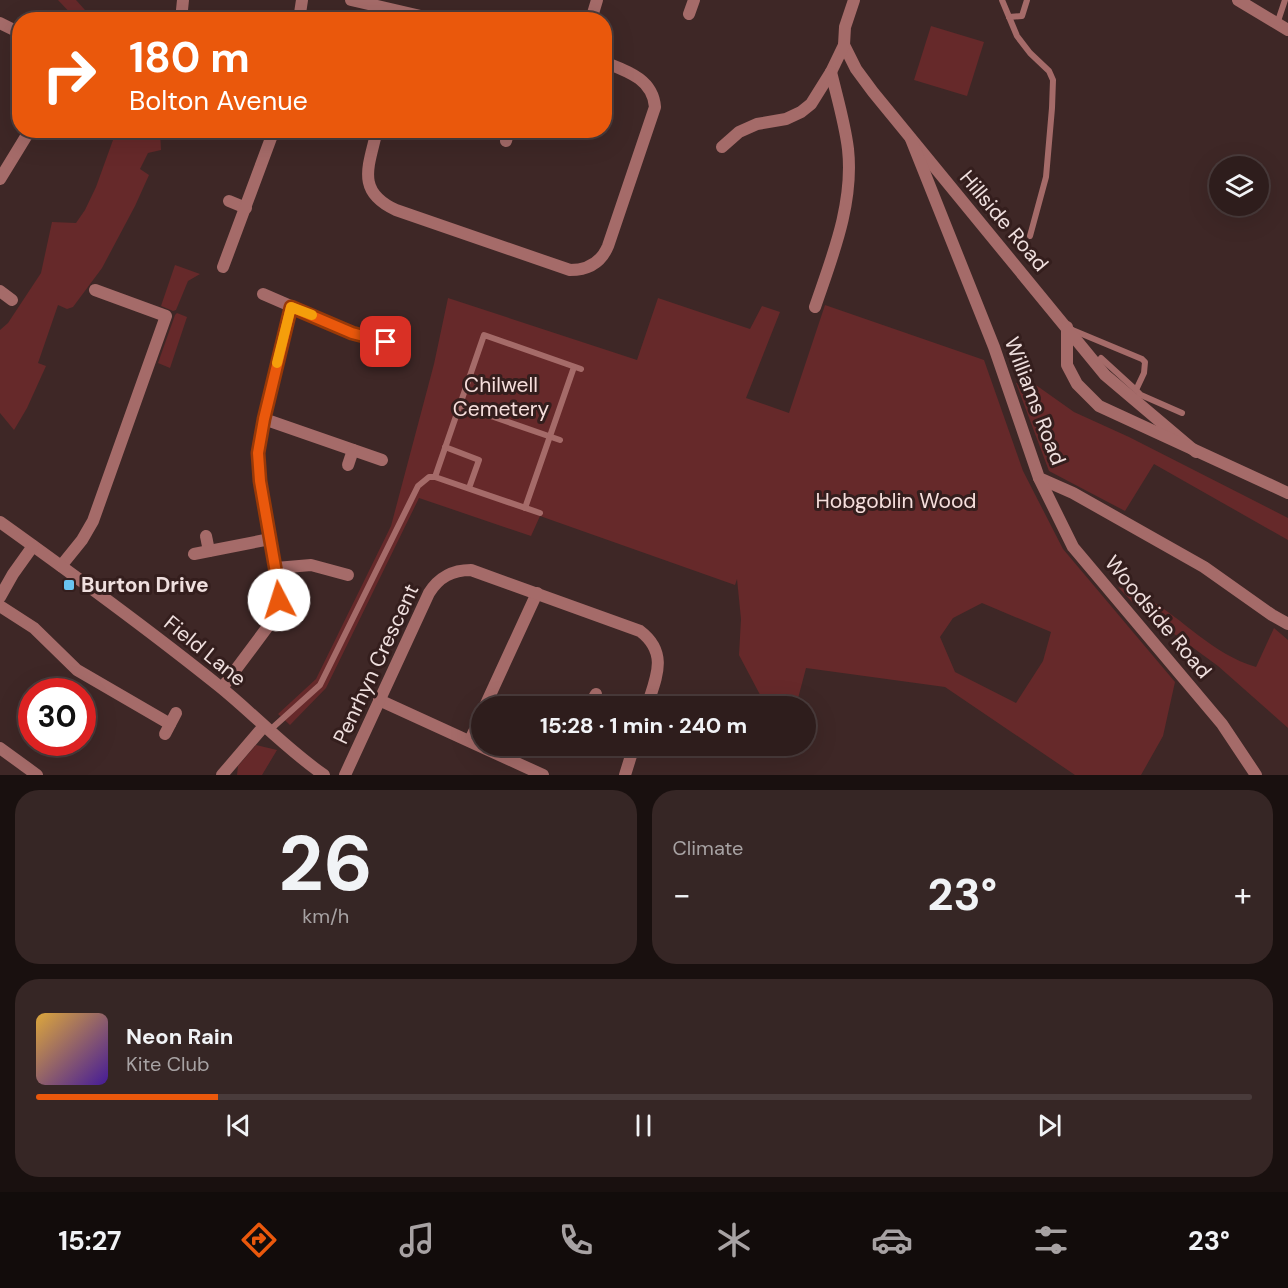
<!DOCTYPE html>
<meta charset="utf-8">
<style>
body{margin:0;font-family:"DM Sans",sans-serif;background:#362625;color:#f1f3f6;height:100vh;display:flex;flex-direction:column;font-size:22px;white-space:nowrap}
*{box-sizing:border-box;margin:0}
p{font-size:20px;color:#a7a2a3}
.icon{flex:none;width:33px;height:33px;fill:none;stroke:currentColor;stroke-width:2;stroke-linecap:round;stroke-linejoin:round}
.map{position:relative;height:775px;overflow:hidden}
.sheet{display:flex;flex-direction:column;gap:15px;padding:15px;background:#19100f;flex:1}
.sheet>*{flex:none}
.guide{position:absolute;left:12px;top:12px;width:600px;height:126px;border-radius:24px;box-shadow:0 6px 24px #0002,0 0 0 2px #493b3b;background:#ea580c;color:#fff;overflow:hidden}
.tools{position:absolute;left:1209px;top:156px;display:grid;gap:12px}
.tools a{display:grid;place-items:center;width:60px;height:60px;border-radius:50%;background:#2e1d1c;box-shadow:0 6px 24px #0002,0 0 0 2px #493b3b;font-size:30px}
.speed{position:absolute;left:18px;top:678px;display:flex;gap:12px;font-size:30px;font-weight:700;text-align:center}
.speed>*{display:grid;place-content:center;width:78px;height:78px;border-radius:50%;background:#2e1d1c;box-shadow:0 6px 24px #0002,0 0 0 2px #493b3b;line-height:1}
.speed .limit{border:9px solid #d22;background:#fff;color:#111}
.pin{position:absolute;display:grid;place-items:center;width:51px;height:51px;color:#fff;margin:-26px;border-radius:12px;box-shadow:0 3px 9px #0006}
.me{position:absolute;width:66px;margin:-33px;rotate:355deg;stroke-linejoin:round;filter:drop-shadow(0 0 4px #0008)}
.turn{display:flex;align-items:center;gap:21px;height:126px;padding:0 18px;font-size:27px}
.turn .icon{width:78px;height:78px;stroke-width:2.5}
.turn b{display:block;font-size:42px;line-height:51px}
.big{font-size:45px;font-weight:700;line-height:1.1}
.sheet .widget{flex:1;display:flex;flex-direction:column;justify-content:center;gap:9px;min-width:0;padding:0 21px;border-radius:24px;background:#362625}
.sheet .dial{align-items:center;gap:0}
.dial b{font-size:78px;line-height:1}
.song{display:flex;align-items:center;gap:18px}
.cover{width:72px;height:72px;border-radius:9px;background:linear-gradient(135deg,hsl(40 70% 55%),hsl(260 70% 35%))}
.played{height:6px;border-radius:3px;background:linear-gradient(90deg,#ea580c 15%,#493b3b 15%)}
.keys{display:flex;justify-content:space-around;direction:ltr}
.heat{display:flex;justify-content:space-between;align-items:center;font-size:33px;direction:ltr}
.sheet .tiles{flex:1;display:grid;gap:15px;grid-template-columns:1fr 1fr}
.widget:last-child{grid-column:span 2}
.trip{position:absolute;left:471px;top:696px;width:345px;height:60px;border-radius:30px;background:#2e1d1c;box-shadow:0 6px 24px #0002,0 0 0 2px #493b3b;font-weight:700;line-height:60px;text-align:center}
.menu{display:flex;height:96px;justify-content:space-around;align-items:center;background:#120c0b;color:#a7a2a3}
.menu .icon{width:42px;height:42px}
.menu .on{color:#ea580c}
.menu b{font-size:27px;color:#f1f3f6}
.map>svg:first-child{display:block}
.green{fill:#66292a;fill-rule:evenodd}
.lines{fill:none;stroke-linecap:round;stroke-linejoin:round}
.service{stroke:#a56b69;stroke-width:6}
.minor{stroke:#a56b69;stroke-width:12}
.tertiary{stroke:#a56b69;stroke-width:12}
.route-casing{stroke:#983908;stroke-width:15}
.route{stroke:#ea580c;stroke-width:10}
.slow{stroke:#f59e0b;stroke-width:10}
.poi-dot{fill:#69c4f1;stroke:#341e1d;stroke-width:2}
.labels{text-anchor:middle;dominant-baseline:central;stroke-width:6;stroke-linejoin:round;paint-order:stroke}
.street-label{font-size:21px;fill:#efdfde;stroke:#341e1d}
.park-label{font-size:21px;fill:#f6dedc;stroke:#341e1d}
.poi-label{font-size:21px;font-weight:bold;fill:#efdfde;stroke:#341e1d;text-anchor:start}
</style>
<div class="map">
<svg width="1288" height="775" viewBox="0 0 1288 775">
<rect width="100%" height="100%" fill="#3e2726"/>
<g class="green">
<path d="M58,0h18l17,19h-17z"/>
<path d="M931,26l53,16 -17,54 -53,-16z"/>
<path d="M112,131h48l1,19 -13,3 -8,16 9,6 -14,31 -33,62 -29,39 -6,2 -9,-4 -20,58 8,3 -19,42 -13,22 -14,-17v-83l8,-7 33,-50 11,-51 24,1 9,-13 11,-23 17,-47z"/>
<path d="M175,265l25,9 -12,7 -12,29 -3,1 -12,-5z"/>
<path d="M448,298l189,62 21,-62 92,31 12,-23 18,6 -34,86 43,15 36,-108 159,55 39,111 40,78 112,133 -12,54 -22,39h-66l-130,-88 -139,-19 -10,38h-30l-27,-51 2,-36 -4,-40 -2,6 -195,-69 -9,20 -112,-38 -93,190 -36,37 -12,-11 38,-35 75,-153 43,-162zM982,603l69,29 -8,29 -27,42 -61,-31 -15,-35 13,-19z"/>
<path d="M177,313l10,4 -17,51 -12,-5 17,-48z"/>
<path d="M1016,383h17l41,29 55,25 159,81v22l-134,-76 -29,47 -76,-40z"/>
<path d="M1118,587c9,3 19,6 27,10 39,22 67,57 111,70l18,-39 14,12v88l-70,-62 -82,-60z"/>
<path d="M256,745l21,5 -15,25h-25l1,-9z"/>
</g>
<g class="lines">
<g class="service">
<path d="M1002,0l15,36 13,17 19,18 4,9 -1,28 -6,69 -16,59"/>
<path d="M1009,17l13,-1 5,-16"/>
<path d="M1277,24l8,-24"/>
<path d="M1070,329l72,30 3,3 -1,11 -8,17 5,5 41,18"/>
<path d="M1101,358l35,32"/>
<path d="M459,405l101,35"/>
<path d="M445,447l34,13 -10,28"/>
<path d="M435,477l49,-142 97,34"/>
<path d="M525,508l49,-141"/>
<path d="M270,730l50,-45 98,-199 11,-9h6l105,36"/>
</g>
<g class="minor">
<path d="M351,0l87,20"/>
<path d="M1238,0l50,30"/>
<path d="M689,14l5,-14"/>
<path d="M181,20l2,-20"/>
<path d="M299,20l3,-20"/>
<path d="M591,20l6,-20"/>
<path d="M0,23l20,10"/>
<path d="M844,45l12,24 17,23 232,283 91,77"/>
<path d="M377,130c-8,36 -22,61 19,80l174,60c17,0 31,-7 38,-24l47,-139c-2,-28 -28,-36 -51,-45"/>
<path d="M911,139l83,208 45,131 34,15 131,74 68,48 16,9"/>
<path d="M506,141l3,-11"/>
<path d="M722,147l17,-15 18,-8 29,-5 15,-7 10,-8 20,-32 13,-27 1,-18 9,-27"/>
<path d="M0,179l30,-49"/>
<path d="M229,201l17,7"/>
<path d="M223,267l51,-137"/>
<path d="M0,291l12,9"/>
<path d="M263,294l90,39 50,14 -2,8"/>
<path d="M815,307c17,-50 39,-103 33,-158 -3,-25 -11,-52 -17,-77"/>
<path d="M1067,327v38l10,19 22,22 189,87"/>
<path d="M264,419l118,41"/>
<path d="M348,465l5,-15"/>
<path d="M1039,478l34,69 149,177 34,51"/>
<path d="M206,536l3,15"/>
<path d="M194,554l76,-15"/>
<path d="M61,566l21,-26 11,-19 73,-205 -71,-26"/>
<path d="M276,568l35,-3 37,10"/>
<path d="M0,606l34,22 43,42 93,54"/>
<path d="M222,688l47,-63 8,-18 1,-24 -18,-102 -2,-28 6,-34 27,-112"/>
<path d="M379,700l164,75"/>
<path d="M592,701l11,5"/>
<path d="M485,706l52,-113"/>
<path d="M589,706l7,-12"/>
<path d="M165,734l11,-21"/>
<path d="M470,740l12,-25"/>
<path d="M0,748l37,27"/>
<path d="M222,775l42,-49"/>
<path d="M345,775l84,-182c10,-16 23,-23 42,-23l169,61c29,22 16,47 7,75"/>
<path d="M625,775l9,-29"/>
</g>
<g class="tertiary">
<path d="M0,522c74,53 148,107 219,164 36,29 67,63 105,89"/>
<path d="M0,597l13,-23 20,-28"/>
</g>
</g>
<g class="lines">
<defs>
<path id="route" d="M279,600l-1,-16 -18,-103 -2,-28 6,-34 27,-112 61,26 34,9"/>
</defs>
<use href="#route" class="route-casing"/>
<use href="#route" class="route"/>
<path class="slow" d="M277,363l14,-56 21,8"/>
</g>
<rect class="poi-dot" x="63" y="579" width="12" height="12" rx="3"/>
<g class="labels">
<g class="street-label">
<text transform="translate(1004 221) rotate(50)">Hillside Road</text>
<text transform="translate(1035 401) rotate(69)">Williams Road</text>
<text transform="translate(1158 617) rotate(50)">Woodside Road</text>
<text transform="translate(205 651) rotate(39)">Field Lane</text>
<text transform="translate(376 664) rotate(-65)">Penrhyn Crescent</text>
</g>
<g class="park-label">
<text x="501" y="385">Chilwell<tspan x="501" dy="24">Cemetery</tspan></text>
<text x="896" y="501">Hobgoblin Wood</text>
</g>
<g class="poi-label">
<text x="81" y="585">Burton Drive</text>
</g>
</g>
</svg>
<div class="tools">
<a><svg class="icon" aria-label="layers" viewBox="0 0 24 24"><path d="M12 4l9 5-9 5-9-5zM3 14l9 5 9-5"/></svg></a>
</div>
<div class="speed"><div class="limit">30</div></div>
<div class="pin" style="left:386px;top:342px;background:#d93025"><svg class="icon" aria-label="arrive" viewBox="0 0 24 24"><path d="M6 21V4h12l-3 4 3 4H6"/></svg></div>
<svg class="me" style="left:279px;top:600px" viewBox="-20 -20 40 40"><circle r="19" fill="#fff"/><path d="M0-13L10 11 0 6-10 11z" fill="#ea580c"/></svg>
<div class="trip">15:28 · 1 min · 240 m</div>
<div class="guide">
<div class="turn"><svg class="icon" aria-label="right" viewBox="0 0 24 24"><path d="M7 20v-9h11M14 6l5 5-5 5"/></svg><div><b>180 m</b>Bolton Avenue</div></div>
</div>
</div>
<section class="sheet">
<div class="tiles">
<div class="widget dial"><b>26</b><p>km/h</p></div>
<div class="widget"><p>Climate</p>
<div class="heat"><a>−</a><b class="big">23°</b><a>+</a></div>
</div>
<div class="widget">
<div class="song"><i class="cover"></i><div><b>Neon Rain</b><p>Kite Club</p></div></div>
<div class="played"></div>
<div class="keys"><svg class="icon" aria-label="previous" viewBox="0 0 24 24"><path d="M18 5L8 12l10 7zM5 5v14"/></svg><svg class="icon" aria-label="pause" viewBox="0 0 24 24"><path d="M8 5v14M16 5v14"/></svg><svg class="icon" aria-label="next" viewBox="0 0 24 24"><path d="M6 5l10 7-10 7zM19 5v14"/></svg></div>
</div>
</div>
</section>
<nav class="menu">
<b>15:27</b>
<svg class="icon on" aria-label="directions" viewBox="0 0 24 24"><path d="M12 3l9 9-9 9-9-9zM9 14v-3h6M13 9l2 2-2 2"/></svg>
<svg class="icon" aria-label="music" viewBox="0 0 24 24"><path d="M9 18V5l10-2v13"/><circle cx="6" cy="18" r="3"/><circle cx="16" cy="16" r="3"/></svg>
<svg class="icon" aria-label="phone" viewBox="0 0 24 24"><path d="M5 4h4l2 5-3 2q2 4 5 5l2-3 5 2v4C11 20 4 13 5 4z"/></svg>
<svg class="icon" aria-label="climate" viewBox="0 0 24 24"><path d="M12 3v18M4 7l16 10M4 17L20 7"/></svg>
<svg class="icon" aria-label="car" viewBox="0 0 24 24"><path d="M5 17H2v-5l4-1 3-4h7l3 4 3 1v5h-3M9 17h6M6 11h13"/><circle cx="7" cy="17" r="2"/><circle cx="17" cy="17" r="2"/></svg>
<svg class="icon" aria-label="filters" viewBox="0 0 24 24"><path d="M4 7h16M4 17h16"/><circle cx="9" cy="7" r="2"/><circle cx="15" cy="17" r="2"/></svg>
<b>23°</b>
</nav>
